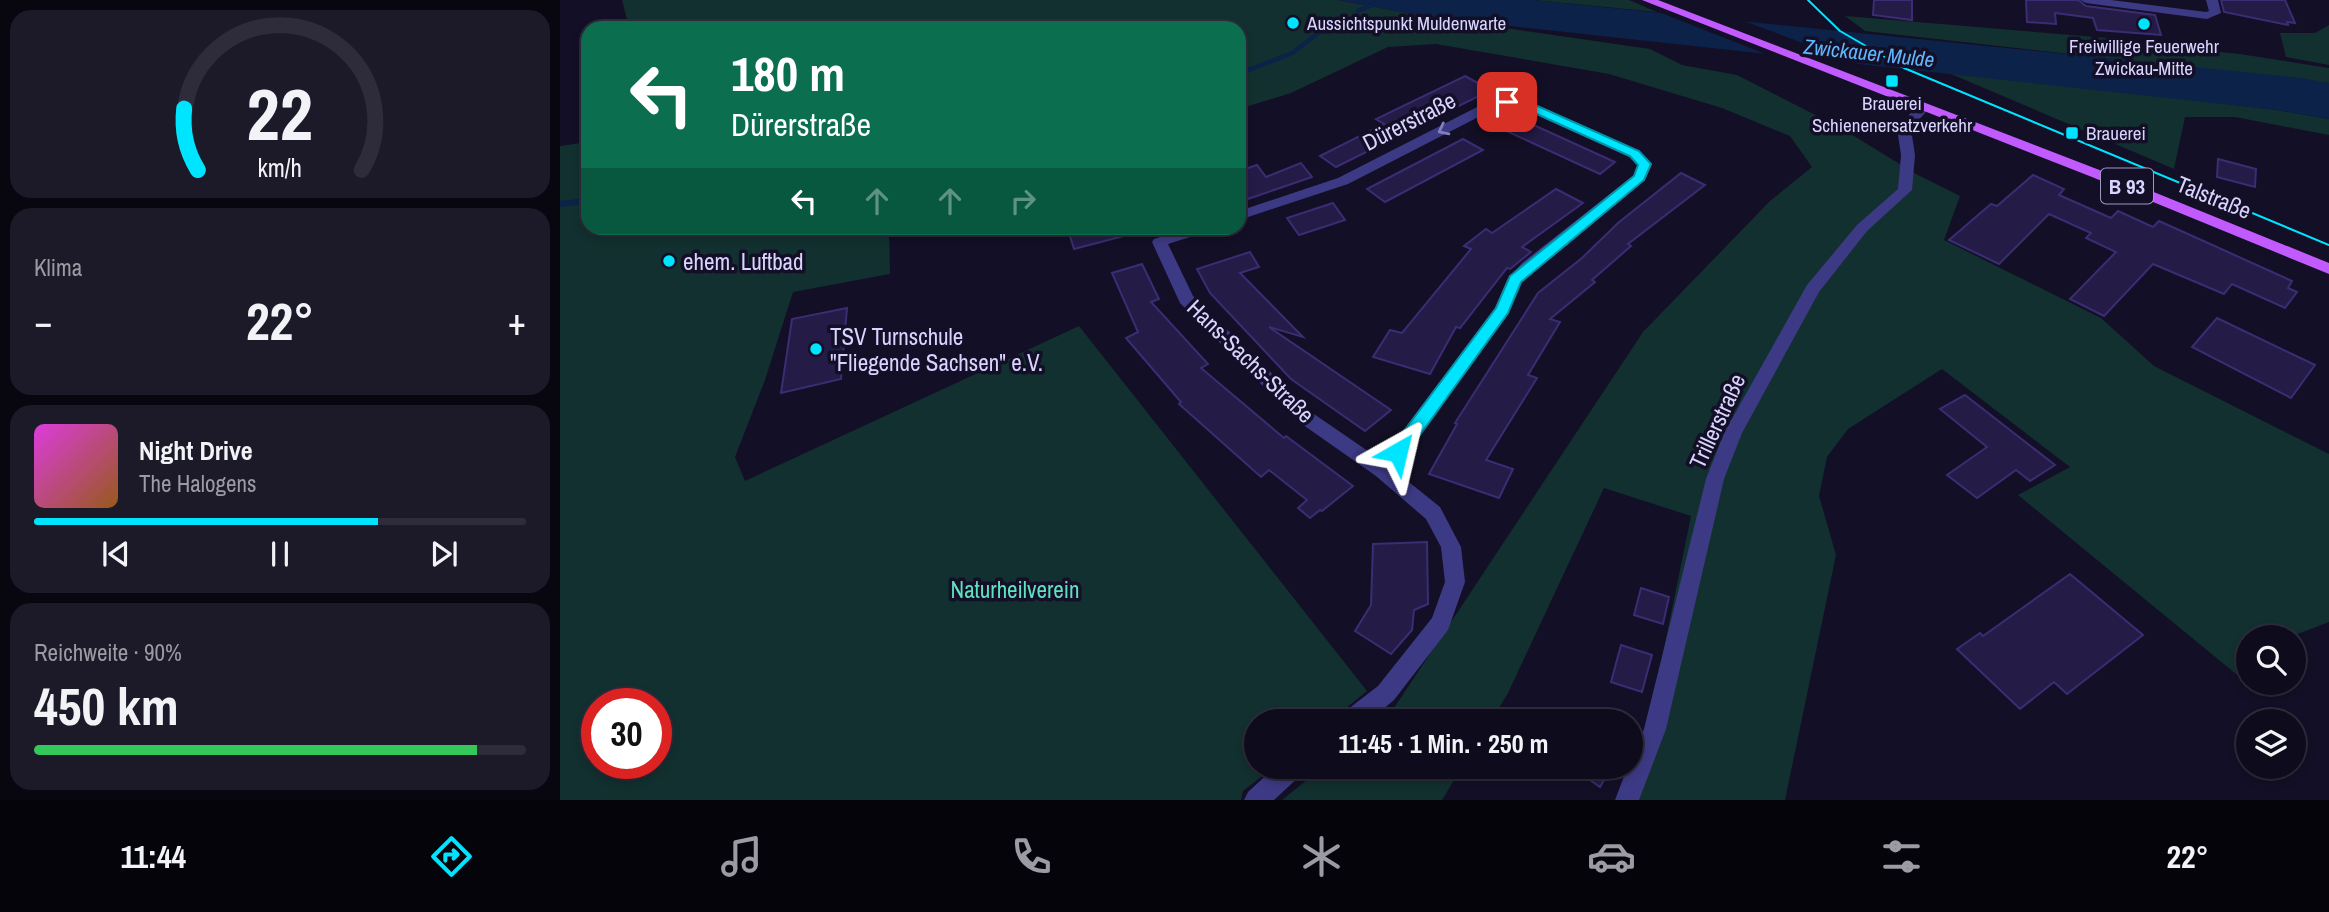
<!DOCTYPE html>
<html lang="de">
<meta charset="utf-8">
<style>
body{margin:0;font-family:"Archivo Narrow",sans-serif;background:#1c1929;color:#f1f3f6;height:100vh;display:flex;flex-direction:column;font-size:26px;white-space:nowrap}
*{box-sizing:border-box;margin:0}
p{font-size:23px;color:#9b9ba3}
.icon{flex:none;width:38px;height:38px;fill:none;stroke:currentColor;stroke-width:2;stroke-linecap:round;stroke-linejoin:round}
.map{position:relative;flex:1;overflow:hidden}
.panel{display:flex;flex-direction:column;gap:10px;padding:10px;background:#08060f;width:560px}
.panel>*{flex:none}
.hud{position:absolute;left:21px;top:21px;width:665px;height:214px;border-radius:21px;box-shadow:0 4px 10px #0003,0 0 0 2px #2e2b3b;background:#0b6e4f;color:#fff;overflow:hidden}
.controls{position:absolute;left:1676px;top:625px;display:grid;gap:14px}
.controls a{display:grid;place-items:center;width:70px;height:70px;border-radius:50%;background:#0e0b1c;box-shadow:0 4px 10px #0003,0 0 0 2px #2e2b3b;font-size:35px}
.speed{position:absolute;left:21px;top:688px;display:flex;gap:14px;font-size:35px;font-weight:700;text-align:center}
.speed>*{display:grid;place-content:center;width:91px;height:91px;border-radius:50%;background:#0e0b1c;box-shadow:0 4px 10px #0003,0 0 0 2px #2e2b3b;line-height:1}
.speed .limit{border:10px solid #d22;background:#fff;color:#111}
.pin{position:absolute;display:grid;place-items:center;width:60px;height:60px;color:#fff;margin:-30px;border-radius:14px;box-shadow:0 4px 10px #0006}
.me{position:absolute;width:77px;margin:-38px;rotate:37deg;stroke-linejoin:round;filter:drop-shadow(0 0 5px #0008)}
.turn{display:flex;align-items:center;gap:24px;height:147px;padding:0 35px;font-size:32px}
.turn .icon{width:91px;height:91px;stroke-width:2.5}
.turn b{display:block;font-size:49px;line-height:60px}
.lanes{display:flex;align-items:center;height:66px;padding:0 35px;background:#0003;justify-content:center;gap:35px;direction:ltr}
.lanes .off{opacity:.35}
.big{font-size:52px;font-weight:700;line-height:1.1}
.panel .tile{flex:1;display:flex;flex-direction:column;justify-content:center;gap:10px;min-width:0;padding:0 24px;border-radius:21px;background:#1c1929}
.panel .dial{align-items:center;gap:0}
.dial svg{height:182px;overflow:visible;fill:none;stroke:#2e2b3b;stroke-width:7;stroke-linecap:round;text-anchor:middle}
.dial text{fill:#f1f3f6;stroke:none}
.song{display:flex;align-items:center;gap:21px}
.cover{width:84px;height:84px;border-radius:10px;background:linear-gradient(135deg,hsl(300 70% 55%),hsl(30 70% 35%))}
.played{height:7px;border-radius:4px;background:linear-gradient(90deg,#00e5ff 70%,#2e2b3b 70%)}
.keys{display:flex;justify-content:space-around;direction:ltr}
.heat{display:flex;justify-content:space-between;align-items:center;font-size:38px;direction:ltr}
.charge{height:10px;border-radius:5px;background:linear-gradient(90deg,#34c759 90%,#2e2b3b 0)}
.trip{position:absolute;left:684px;top:709px;width:399px;height:70px;border-radius:35px;background:#0e0b1c;box-shadow:0 4px 10px #0003,0 0 0 2px #2e2b3b;font-weight:700;line-height:70px;text-align:center}
.tab-bar{display:flex;height:112px;justify-content:space-around;align-items:center;background:#06040b;color:#9b9ba3}
.tab-bar .icon{width:49px;height:49px}
.tab-bar .selected{color:#00e5ff}
.tab-bar b{font-size:32px;color:#f1f3f6}
main{display:flex;flex:1;min-height:0}
.map>svg:first-child{display:block}
.green{fill:#12302f;fill-rule:evenodd}
.water{fill:#0c2248}
.pier{fill:#130f26}
.lines{fill:none;stroke-linecap:round;stroke-linejoin:round}
.stream-far1{stroke:#0c2248;stroke-width:4.5}
.stream{stroke:#0c2248;stroke-width:6}
.building{fill:#241b47;stroke:#3b2d73;stroke-width:2}
.street{fill:#3d3a85;fill-rule:evenodd}
.primary{fill:#c25bff;fill-rule:evenodd}
.tram{stroke:#00e5ff;stroke-width:2}
.oneway{stroke:#837fbc}
.route{fill:#00e5ff;stroke:#0095a6;stroke-width:2}
.poi-dot{fill:#00e5ff;stroke:#130f26;stroke-width:2.5}
.labels{text-anchor:middle;dominant-baseline:central;stroke-width:7;stroke-linejoin:round;paint-order:stroke}
.far-poi-label{font-size:19px;fill:#d9d4ff;stroke:#130f26;text-anchor:start}
.far-water-label{font-size:21px;font-style:italic;fill:#62b6ff;stroke:#130f26}
.shield{fill:#130f26;stroke:#9e99be;stroke-width:2}
.shield-label{font-size:21px;font-weight:bold;fill:#d9d4ff}
.street-label{font-size:23px;fill:#d9d4ff;stroke:#130f26}
.poi-label{font-size:23px;fill:#d9d4ff;stroke:#130f26;text-anchor:start}
.park-label{font-size:23px;fill:#5fe0c0;stroke:#130f26}
</style>
<main>
<section class="panel">
<div class="tile dial"><svg viewBox="0 0 100 80">
<path d="M14 69A42 42 0 1 1 86 69"/>
<path d="M14 69A42 42 0 0 1 8 42" stroke="#00e5ff"/>
<text x="50" y="56" font-size="32" font-weight="700">22</text>
<text x="50" y="72" font-size="11">km/h</text>
</svg></div>
<div class="tile"><p>Klima</p>
<div class="heat"><a>−</a><b class="big">22°</b><a>+</a></div>
</div>
<div class="tile">
<div class="song"><i class="cover"></i><div><b>Night Drive</b><p>The Halogens</p></div></div>
<div class="played"></div>
<div class="keys"><svg class="icon" aria-label="previous" viewBox="0 0 24 24"><path d="M18 5L8 12l10 7zM5 5v14"/></svg><svg class="icon" aria-label="pause" viewBox="0 0 24 24"><path d="M8 5v14M16 5v14"/></svg><svg class="icon" aria-label="next" viewBox="0 0 24 24"><path d="M6 5l10 7-10 7zM19 5v14"/></svg></div>
</div>
<div class="tile"><p>Reichweite · 90%</p><b class="big">450 km</b><div class="charge"></div></div>
</section>
<div class="map">
<svg width="1769" height="800" viewBox="0 0 1769 800">
<rect width="100%" height="100%" fill="#130f26"/>
<g class="green">
<path d="M62,0h716l91,17 221,32 32,16 55,10 104,53 75,46 44,22 -16,44 157,78 53,48 175,88v168l-39,15h-41v28l-13,9 -218,-179 52,-28 -128,-98 -94,60 -21,28 -8,39 17,59 -51,245h-147l-7,-36 21,-57 39,-191 -87,-28 -96,205 -17,28h-112l13,-10 251,-379 127,-131 42,-34 -22,-31 -68,-28 -113,-34 -173,-30 -48,3 -97,46 -52,16v-81h-610z"/>
<path d="M973,0h96l28,12z"/>
<path d="M1285,16l275,23 13,4 107,11 89,14v15l-464,-52z"/>
<path d="M1769,25v40l-43,-8 -6,-24h35z"/>
<path d="M1384,71l333,39 52,9v16l-94,-18h-50l-11,52z"/>
<path d="M28,142v86h301l1,46 -97,18 -28,88 -30,77 10,24 334,-155 288,365 -37,30h-74v45l18,1 -31,24 -2,9h-681v-654zM37,704h59v59h-59z"/>
<path d="M763,767v-1l139,1 -20,33h-160z"/>
</g>
<path class="water" d="M778,0h195l769,78 27,5v36l-52,-9 -848,-93z"/>
<path class="pier" d="M1086,7l82,8 138,52 -93,-10z"/>
<g class="lines">
<g class="stream-far1">
<path d="M798,11l26,-11"/>
<path d="M679,74l53,-21 42,-32"/>
<path d="M17,202l11,-1"/>
</g>
<path class="stream" d="M0,204l28,-3"/>
</g>
<g class="building">
<path d="M1314,0h38v20l-39,-5z"/>
<path d="M1466,0h52l8,6 69,9 6,20 -64,-5 -4,-12 -38,-5 1,11 -29,-2z"/>
<path d="M1661,0h64l10,23 -8,-1 1,3 -64,-13z"/>
<path d="M905,76l26,14 -155,77 -16,-11 64,-32 -8,-5z"/>
<path d="M958,118l97,44 -15,12 -98,-45z"/>
<path d="M903,139l20,11 -98,52 -18,-13z"/>
<path d="M1658,159l38,10 -1,18 -38,-10z"/>
<path d="M741,163l11,14 -73,25v-15l5,-2 -5,-6v-8l18,-6 9,12z"/>
<path d="M1121,173l24,12 -77,59 3,2 -39,34 3,2 -45,37 10,3 -32,53 9,3 -51,82 27,9 -14,29 -70,-24 28,-50 -2,-1 83,-130 44,-35 36,-35z"/>
<path d="M1473,175l31,14 -5,6 52,23 7,-7 35,16 6,-6 49,22 84,38 -4,7 9,4 -12,16 -53,-24 -8,10 -71,-30 -49,52 -34,-17 46,-47 -30,-14 5,-5 -42,-19 -50,50 -50,-24 42,-36 6,2z"/>
<path d="M996,189l27,14 -61,44 9,5 -21,17 -3,-1 -47,60 -4,-1 -26,47 -57,-17 17,-27 12,3 69,-84 -7,-3 22,-17 6,4z"/>
<path d="M773,203l12,17 -46,15 -12,-17z"/>
<path d="M528,228h46l1,5 -61,16 -5,-16z"/>
<path d="M690,252l9,15 -19,6 63,64 -34,-10 122,83 -26,21 -74,-52 -81,-86 -13,-24z"/>
<path d="M582,264l17,35 -8,3 57,62 -7,4 83,70 2,-2 67,50 -31,25 -2,-1 -10,8 -12,-10 9,-8 -38,-30 -8,7 -82,-73 2,-2 -55,-64 12,-6 -26,-59z"/>
<path d="M287,308l-6,71 -60,14 11,-74z"/>
<path d="M1657,318l98,47 -24,33 -99,-51z"/>
<path d="M1405,395l90,70 -25,16 -14,-11 -39,28 -30,-23 40,-28 -47,-38z"/>
<path d="M867,542l1,62 -14,6 -2,20 -21,24 -36,-23 16,-26 2,-61z"/>
<path d="M1510,574l73,61 -76,59 -13,-12 -34,27 -63,-60 23,-16 3,3z"/>
<path d="M1081,588l28,9 -6,27 -29,-9z"/>
<path d="M1061,645l31,10 -10,37 -31,-10z"/>
<path d="M1010,766h42l-12,21z"/>
</g>
<g class="lines">
<g class="street">
<path d="M1520,0h31l95,12 3,-1 -3,-11h12l3,13 -14,6 -121,-16z"/>
<path d="M947,98l27,6 105,47 13,13 -7,16 -123,102 -14,32 -114,156 46,37 21,40 4,35 -17,48 -54,70 -25,21h-29l3,-8 35,-27 54,-68 13,-36 -4,-35 -15,-28 -50,-43 -77,-54 -119,-119 -28,-61 2,-3 36,-11h21l-2,3 -41,13 25,52 118,116 70,48 114,-152 12,-28 15,-17 112,-88 4,-10 -9,-8 -104,-47 -18,-4 -13,3 -146,75 -109,36v-9l99,-33 147,-75z"/>
<path d="M1364,103l6,4 -19,22 4,26 -3,35 -45,41 -48,61 -77,141 -18,46 -58,250 -27,71h-24l13,-34h3l13,-37 62,-250 18,-46 83,-148 50,-60 41,-36 3,-34 -4,-27 22,-24z"/>
<path d="M716,766h30l-4,8 -28,26h-30l4,-8z"/>
</g>
<path class="primary" d="M1082,0h16l444,171 227,92v11l-237,-97z"/>
<path class="tram" d="M1248,0l32,31 64,37 425,177"/>
</g>
<defs><path id="oneway-chevron" d="M-2-3.5L2.5 0L-2 3.5" fill="none" stroke-width="1.6" stroke-linecap="round" stroke-linejoin="round" transform="scale(1.75)"/></defs>
<use class="oneway" href="#oneway-chevron" transform="translate(883 130) rotate(153)"/>
<path class="route" d="M947,98l26,6 106,47 12,13 -7,16 -123,102 -13,31 -104,144h-12v-10l104,-139 14,-32 124,-100 4,-11 -8,-9 -104,-47 -23,-5v-5z"/>
<g class="poi-dot">
<circle cx="733" cy="23" r="7"/>
<circle cx="1584" cy="24" r="7"/>
<rect x="1325" y="74" width="14" height="14" rx="3.5"/>
<rect x="1505" y="126" width="14" height="14" rx="3.5"/>
<circle cx="109" cy="261" r="7"/>
<circle cx="256" cy="349" r="7"/>
</g>
<g class="labels">
<g class="far-poi-label">
<text x="747" y="23">Aussichtspunkt Muldenwarte</text>
<text x="1584" y="46" text-anchor="middle">Freiwillige Feuerwehr<tspan x="1584" dy="22">Zwickau-Mitte</tspan></text>
<text x="1332" y="103" text-anchor="middle">Brauerei<tspan x="1332" dy="22">Schienenersatzverkehr</tspan></text>
<text x="1526" y="133">Brauerei</text>
</g>
<g class="far-water-label">
<text transform="translate(1309 53) rotate(6)">Zwickauer Mulde</text>
</g>
<rect class="shield" x="1541" y="168.5" width="52" height="35" rx="5"/>
<g class="shield-label">
<text x="1567" y="186">B 93</text>
</g>
<g class="street-label">
<text transform="translate(849 121) rotate(-27)">Dürerstraße</text>
<text transform="translate(1654 197) rotate(22)">Talstraße</text>
<text transform="translate(691 361) rotate(44)">Hans-Sachs-Straße</text>
<text transform="translate(1157 421) rotate(-65)">Trillerstraße</text>
</g>
<g class="poi-label">
<text x="123" y="261">ehem. Luftbad</text>
<text x="270" y="336">TSV Turnschule<tspan x="270" dy="26">"Fliegende Sachsen" e.V.</tspan></text>
</g>
<g class="park-label">
<text x="455" y="589">Naturheilverein</text>
</g>
</g>
</svg>
<div class="controls">
<a><svg class="icon" aria-label="search" viewBox="0 0 24 24"><circle cx="10" cy="10" r="6"/><path d="M15 15l6 6"/></svg></a>
<a><svg class="icon" aria-label="layers" viewBox="0 0 24 24"><path d="M12 4l9 5-9 5-9-5zM3 14l9 5 9-5"/></svg></a>
</div>
<div class="speed"><div class="limit">30</div></div>
<div class="pin" style="left:947px;top:102px;background:#d93025"><svg class="icon" aria-label="arrive" viewBox="0 0 24 24"><path d="M6 21V4h12l-3 4 3 4H6"/></svg></div>
<svg class="me" style="left:838px;top:452px" viewBox="-20 -20 40 40"><path d="M0-17L14 15 0 8-14 15z" fill="#00e5ff" stroke="#fff" stroke-width="4"/></svg>
<div class="trip">11:45 · 1 Min. · 250 m</div>
<div class="hud">
<div class="turn"><svg class="icon" aria-label="left" viewBox="0 0 24 24"><path d="M17 20v-9H6M10 6l-5 5 5 5"/></svg><div><b>180 m</b>Dürerstraße</div></div>
<div class="lanes"><svg class="icon" aria-label="left" viewBox="0 0 24 24"><path d="M17 20v-9H6M10 6l-5 5 5 5"/></svg><svg class="icon off" aria-label="ahead" viewBox="0 0 24 24"><path d="M12 20V5M6 11l6-6 6 6"/></svg><svg class="icon off" aria-label="ahead" viewBox="0 0 24 24"><path d="M12 20V5M6 11l6-6 6 6"/></svg><svg class="icon off" aria-label="right" viewBox="0 0 24 24"><path d="M7 20v-9h11M14 6l5 5-5 5"/></svg></div>
</div>
</div>
</main>
<nav class="tab-bar">
<b>11:44</b>
<svg class="icon selected" aria-label="directions" viewBox="0 0 24 24"><path d="M12 3l9 9-9 9-9-9zM9 14v-3h6M13 9l2 2-2 2"/></svg>
<svg class="icon" aria-label="music" viewBox="0 0 24 24"><path d="M9 18V5l10-2v13"/><circle cx="6" cy="18" r="3"/><circle cx="16" cy="16" r="3"/></svg>
<svg class="icon" aria-label="phone" viewBox="0 0 24 24"><path d="M5 4h4l2 5-3 2q2 4 5 5l2-3 5 2v4C11 20 4 13 5 4z"/></svg>
<svg class="icon" aria-label="climate" viewBox="0 0 24 24"><path d="M12 3v18M4 7l16 10M4 17L20 7"/></svg>
<svg class="icon" aria-label="car" viewBox="0 0 24 24"><path d="M5 17H2v-5l4-1 3-4h7l3 4 3 1v5h-3M9 17h6M6 11h13"/><circle cx="7" cy="17" r="2"/><circle cx="17" cy="17" r="2"/></svg>
<svg class="icon" aria-label="filters" viewBox="0 0 24 24"><path d="M4 7h16M4 17h16"/><circle cx="9" cy="7" r="2"/><circle cx="15" cy="17" r="2"/></svg>
<b>22°</b>
</nav>
